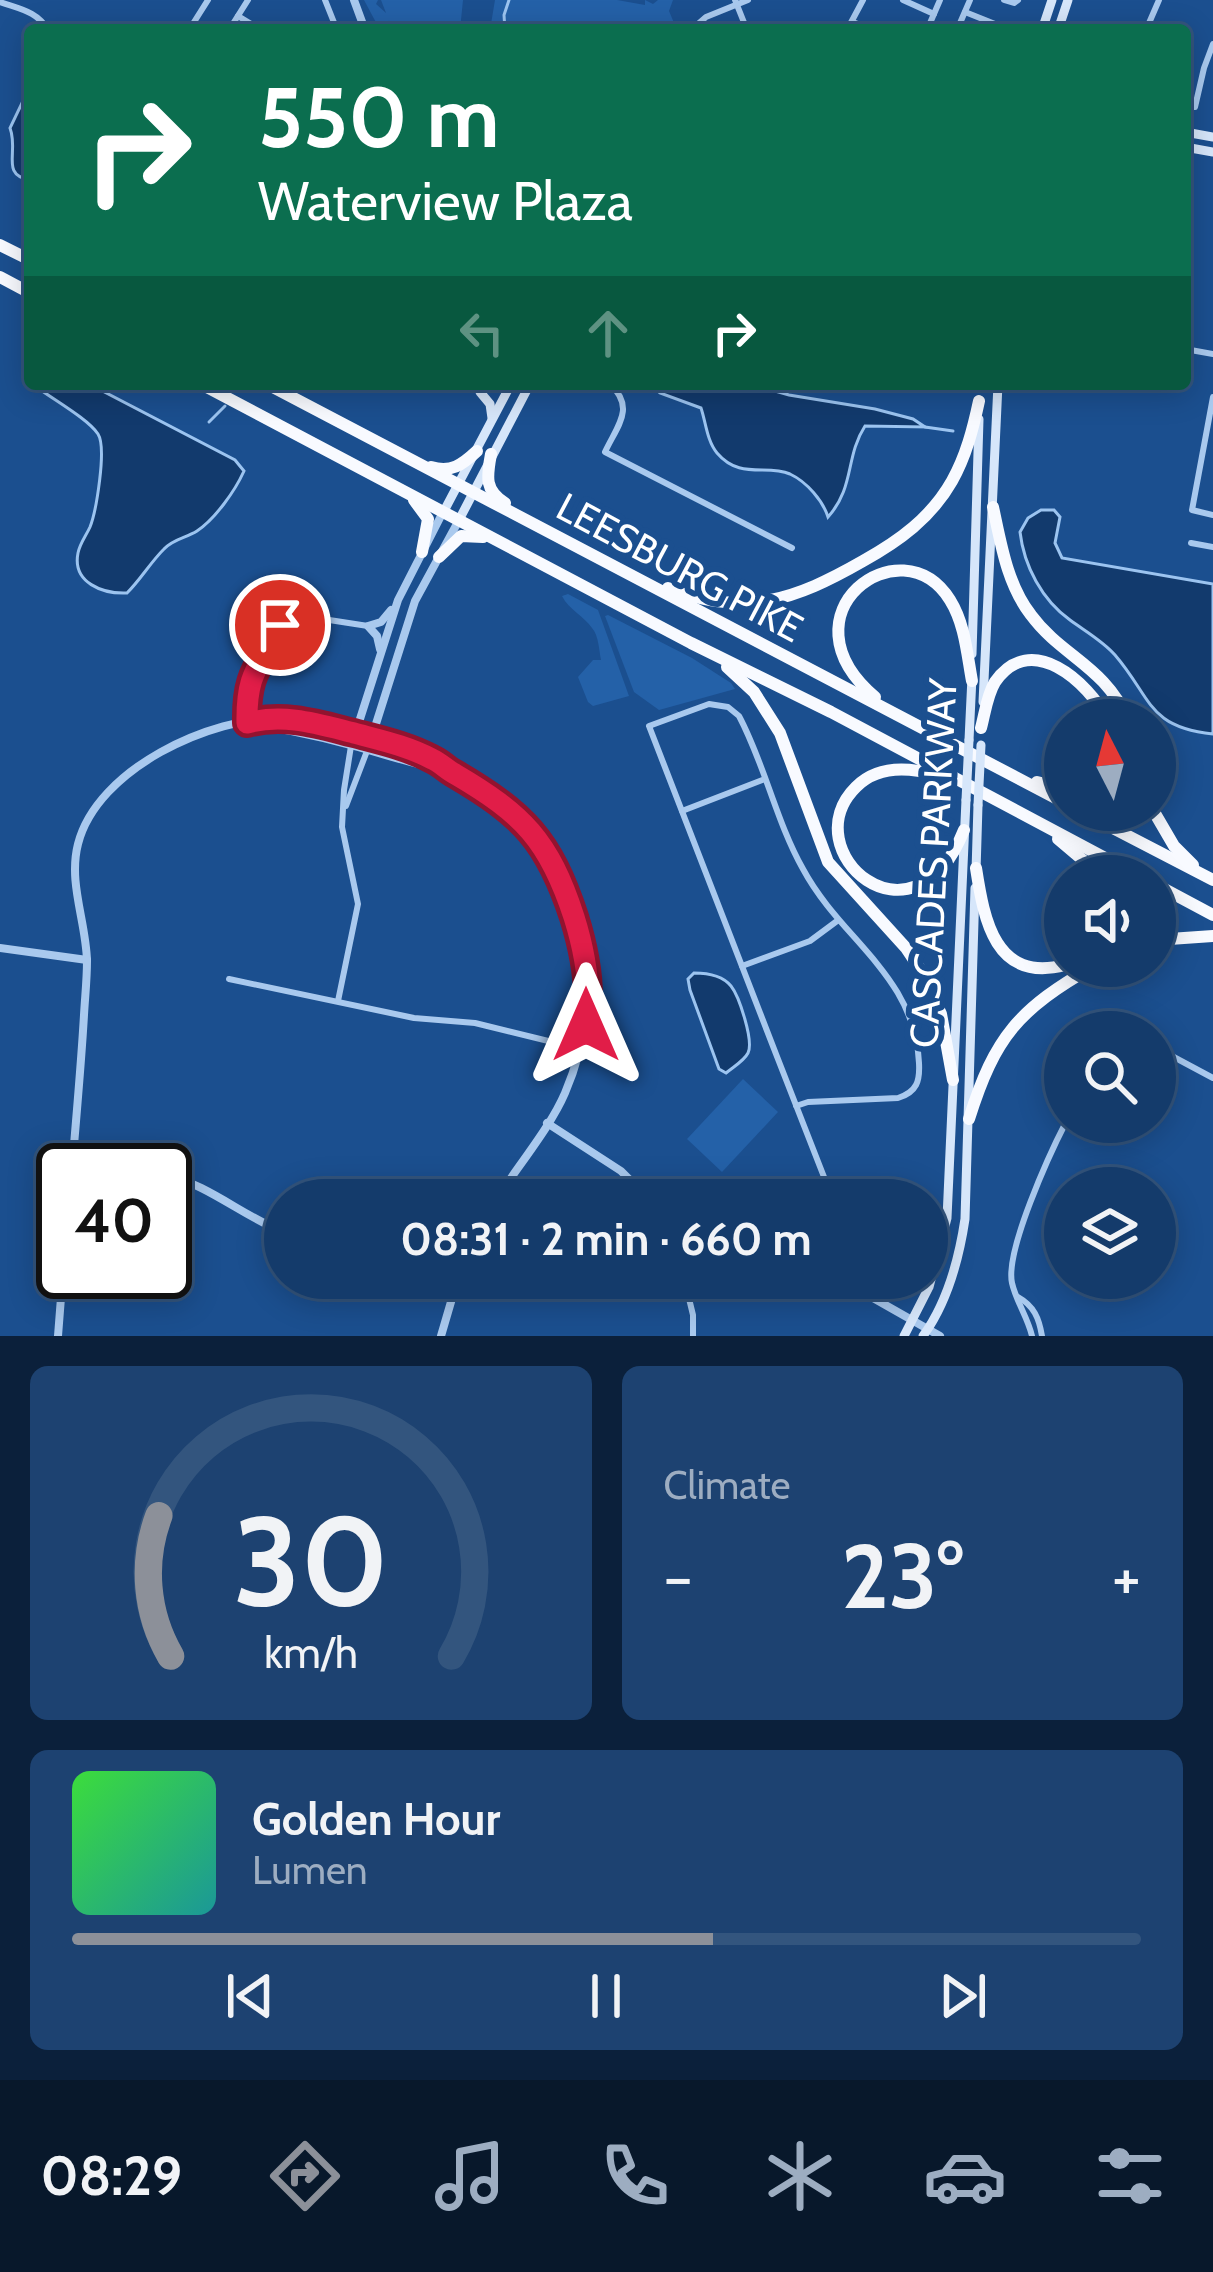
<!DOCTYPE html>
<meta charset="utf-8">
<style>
body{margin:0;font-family:Cabin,sans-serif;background:#1d4271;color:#f1f3f6;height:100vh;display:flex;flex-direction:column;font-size:45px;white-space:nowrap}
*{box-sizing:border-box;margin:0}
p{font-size:39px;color:#9dadc1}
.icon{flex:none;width:66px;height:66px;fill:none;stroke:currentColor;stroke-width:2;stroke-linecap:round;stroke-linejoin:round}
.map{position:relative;height:1336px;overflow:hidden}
.details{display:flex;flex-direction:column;gap:30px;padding:30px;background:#0b203b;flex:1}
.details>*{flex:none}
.top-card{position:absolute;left:24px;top:24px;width:1167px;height:366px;border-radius:12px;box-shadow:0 6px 30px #0003,0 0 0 3px #33557e;background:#0b6e4f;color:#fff;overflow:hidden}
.needle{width:78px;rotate:354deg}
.controls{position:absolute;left:1044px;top:699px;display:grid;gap:24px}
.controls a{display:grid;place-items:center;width:132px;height:132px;border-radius:50%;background:#143b6b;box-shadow:0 6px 30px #0003,0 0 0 3px #33557e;font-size:60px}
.speed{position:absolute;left:36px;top:1143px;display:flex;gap:24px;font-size:60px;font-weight:700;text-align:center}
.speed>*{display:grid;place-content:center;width:156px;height:156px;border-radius:50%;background:#143b6b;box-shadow:0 6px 30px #0003,0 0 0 3px #33557e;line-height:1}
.speed .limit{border:6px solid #111;border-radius:18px;background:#fff;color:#111}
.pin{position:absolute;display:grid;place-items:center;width:102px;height:102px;color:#fff;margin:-51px;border:6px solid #fff;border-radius:50%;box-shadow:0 3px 12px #0007}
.me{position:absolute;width:132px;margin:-66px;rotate:0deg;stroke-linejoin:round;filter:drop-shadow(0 0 9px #0008)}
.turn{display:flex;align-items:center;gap:42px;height:252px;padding:0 36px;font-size:54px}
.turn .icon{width:156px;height:156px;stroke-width:2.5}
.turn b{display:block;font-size:84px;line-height:102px}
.lanes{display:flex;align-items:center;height:114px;padding:0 36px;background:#0003;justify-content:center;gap:60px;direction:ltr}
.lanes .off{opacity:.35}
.big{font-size:90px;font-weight:800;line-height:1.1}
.details .tile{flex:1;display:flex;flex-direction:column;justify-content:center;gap:18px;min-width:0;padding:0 42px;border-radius:18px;background:#1d4271}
.details .dial{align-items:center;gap:0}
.dial svg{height:312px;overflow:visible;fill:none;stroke:#33557e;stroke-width:7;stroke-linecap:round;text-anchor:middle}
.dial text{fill:#f1f3f6;stroke:none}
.song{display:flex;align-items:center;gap:36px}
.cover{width:144px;height:144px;border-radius:18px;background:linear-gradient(135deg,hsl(120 70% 55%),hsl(180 70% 35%))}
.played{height:12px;border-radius:6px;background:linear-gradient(90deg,#8c9099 60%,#33557e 60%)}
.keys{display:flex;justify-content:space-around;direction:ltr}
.heat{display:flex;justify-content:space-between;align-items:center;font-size:66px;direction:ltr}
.details .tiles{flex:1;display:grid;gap:30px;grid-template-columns:1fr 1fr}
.tile:last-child{grid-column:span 2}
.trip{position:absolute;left:264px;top:1179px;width:684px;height:120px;border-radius:60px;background:#143b6b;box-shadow:0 6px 30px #0003,0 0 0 3px #33557e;font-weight:800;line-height:120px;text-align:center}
.tab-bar{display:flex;height:192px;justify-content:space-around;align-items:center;background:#08182b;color:#9dadc1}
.tab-bar .icon{width:84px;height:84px}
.tab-bar .selected{color:#8c9099}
.tab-bar b{font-size:54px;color:#f1f3f6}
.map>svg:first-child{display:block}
.green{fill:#2461a8}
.water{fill:#123a6d;stroke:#9cc4f0;stroke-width:3}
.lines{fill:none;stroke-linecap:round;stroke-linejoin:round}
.stream{stroke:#9cc4f0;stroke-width:3}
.minor{stroke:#a9c9ee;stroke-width:6}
.tertiary{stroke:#a9c9ee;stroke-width:8}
.secondary{stroke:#d6e6fa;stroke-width:9}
.trunk{stroke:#f8faff;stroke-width:12}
.secondary-bridge{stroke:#d6e6fa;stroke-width:9}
.route-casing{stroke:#92132f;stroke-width:30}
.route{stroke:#e11d48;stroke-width:21}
.labels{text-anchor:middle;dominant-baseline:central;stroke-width:12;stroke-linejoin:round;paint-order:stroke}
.street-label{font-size:39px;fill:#fff;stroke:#1b4f8f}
</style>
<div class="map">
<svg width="1213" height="1336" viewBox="0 0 1213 1336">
<rect width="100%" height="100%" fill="#1b4f8f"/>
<g class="green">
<path d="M364,0h14l-2,4 10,9 -5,-13h82l-3,30h-70l-1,-10 -1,10h-8z"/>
<path d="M495,0h122l28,5v-5l8,4 5,-4h15l-4,11 8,19h-187z"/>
<path d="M568,594l30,16 31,86 -36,10 -5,-4 -10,-25 15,-17h8c-2,-9 -2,-24 -9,-32 -8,-12 -23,-18 -30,-32z"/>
<path d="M608,615l84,43 39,25 4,6 -76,21 -25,-18 -29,-76z"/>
<path d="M743,1079l35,33 -56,60 -35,-33z"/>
</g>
<g class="water">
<path d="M30,76v104c-30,-5 -11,-28 -20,-52l13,-27z"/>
<path d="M37,384h52l146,76 9,11c-9,20 -29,48 -47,60 -11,7 -24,8 -33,18 -14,14 -23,30 -37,44 -24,1 -55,-10 -49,-40 2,-10 8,-17 12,-26 6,-15 17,-79 8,-93 -10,-15 -44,-34 -60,-46z"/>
<path d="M650,384h114l7,6 18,5 86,14 38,10 12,8 -60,-1c-20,31 -10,61 -37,91 -5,-16 -21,-35 -38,-43 -24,-10 -50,6 -73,-21 -10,-12 -11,-30 -16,-45l-41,-15z"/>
<path d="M1041,510h13l6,7 -5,26 7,15 151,26v150c-66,-7 -61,-36 -98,-79 -12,-14 -30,-24 -45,-35 -28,-20 -46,-54 -50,-88l8,-14z"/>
<path d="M694,973c13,0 28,2 37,13 8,10 23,55 17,67 -4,8 -15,14 -22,20l-7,-4 -29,-79 -2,-11z"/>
</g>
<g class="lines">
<g class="stream">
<path d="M505,30l-1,-15 5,-15"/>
<path d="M234,391l8,-7"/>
<path d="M209,422l16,-16"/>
<path d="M925,427l28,4"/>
</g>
<g class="minor">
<path d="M325,0l12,30"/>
<path d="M735,0l12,30"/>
<path d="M903,0l31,14"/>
<path d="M1004,0l10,3 4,-3"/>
<path d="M0,2c19,7 37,9 48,28"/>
<path d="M965,12l45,18"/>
<path d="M238,16l23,14"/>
<path d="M853,22l19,8"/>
<path d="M930,23l17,7"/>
<path d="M189,30l19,-30"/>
<path d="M229,30l19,-30"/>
<path d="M691,30l15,-13 42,-17"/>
<path d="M847,30l16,-30"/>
<path d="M927,30l13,-30"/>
<path d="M957,30l13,-30"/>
<path d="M1146,30l13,-30"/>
<path d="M1195,107l9,-39 9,-24"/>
<path d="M1185,349l28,5"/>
<path d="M610,384c26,24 7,42 -5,68l187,96"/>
<path d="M1213,397l-21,113 21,5"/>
<path d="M1191,543l22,4"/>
<path d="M246,723c0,-20 1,-39 10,-58 9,-18 21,-32 28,-52l84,13"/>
<path d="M346,806l21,-55"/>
<path d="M682,811l83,-32"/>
<path d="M742,966l68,-25 27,-20"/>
<path d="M229,979l185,39 61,5 106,26"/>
<path d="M338,1001l20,-97 -16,-77 2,-37 7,-44"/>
<path d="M1113,1032l3,-5 10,5"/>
<path d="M1155,1047l58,31"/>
<path d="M796,1106l12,-4 90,-4c19,-6 22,-17 21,-35 -4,-88 -78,-123 -116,-194 -27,-48 -38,-104 -64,-153l-11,-9 -19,-3 -60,22 127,328c19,49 38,97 57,146"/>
<path d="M684,1278l9,37v21"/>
<path d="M1018,1297c16,9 21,21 24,39"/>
<path d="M1032,1336c-4,-18 -16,-35 -20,-53 -7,-32 38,-130 54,-161"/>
</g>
<g class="tertiary">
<path d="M354,0l11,30"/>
<path d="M380,649l-3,-13 -9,-10 13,-4 10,-12"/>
<path d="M250,724c49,7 95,18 142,33 21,6 42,10 62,17 67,23 102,87 122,150 18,58 13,113 -11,169 -15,35 -48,74 -69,107"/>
<path d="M352,744l46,-144 45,-88"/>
<path d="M368,749l47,-148 44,-81"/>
<path d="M0,948l87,12"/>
<path d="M547,1123l74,48 29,29"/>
<path d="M73,1164l71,6"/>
<path d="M72,1170c4,-51 9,-103 12,-155 1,-18 3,-36 3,-54 -1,-40 -19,-78 -9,-117 19,-75 133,-128 205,-126 45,2 136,29 171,56"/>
<path d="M165,1174c45,12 78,42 120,59"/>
<path d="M825,1278l34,12 81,46"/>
<path d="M58,1336l5,-64"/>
<path d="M441,1336l17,-58"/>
</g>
<g class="secondary">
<path d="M1042,30l10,-30"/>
<path d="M1058,30l10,-30"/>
<path d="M1185,132l28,5"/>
<path d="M1185,147l28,5"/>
<path d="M480,392l10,12 2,14"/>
<path d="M444,511l67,-127"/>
<path d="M459,520l71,-136"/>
<path d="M972,654l7,-235"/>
<path d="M983,702l15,-318"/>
<path d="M969,740l3,-63"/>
<path d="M976,871l2,-66"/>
<path d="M904,1336l25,-49 18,-69 19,-418"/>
<path d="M923,1336c24,-33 36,-77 42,-117l10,-331"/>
</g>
<g class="trunk">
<path d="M0,245l30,15"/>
<path d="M0,277l30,16"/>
<path d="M201,384l490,259 140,69 308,164"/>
<path d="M267,384l798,419"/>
<path d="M491,454c-4,22 -7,36 14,49"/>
<path d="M431,467c20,6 31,-2 46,-16"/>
<path d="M414,500l14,19 -6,33"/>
<path d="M993,507c8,37 14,77 38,108 31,42 74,51 97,105"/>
<path d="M439,557l22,-21 22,1"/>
<path d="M668,588c76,30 127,12 195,-27 36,-20 68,-43 89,-80 14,-25 21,-52 27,-80"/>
<path d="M727,667l27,25 26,41 48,129 78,86 16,24 19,42 12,66"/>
<path d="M875,697c-98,-83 26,-175 75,-97 15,24 17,54 22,81"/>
<path d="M981,728c4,-15 6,-33 14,-46 36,-52 93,0 113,38"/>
<path d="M936,775c-28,-8 -58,-10 -80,12 -64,63 57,171 108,43"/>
<path d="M1037,782l28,7"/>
<path d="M1078,810l135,70"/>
<path d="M1153,810l21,36 19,19"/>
<path d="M1058,839l26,22 11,15"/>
<path d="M976,868c8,52 19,115 89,97"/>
<path d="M1155,884l58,31"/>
<path d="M1155,940l58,-4"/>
<path d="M969,1119c26,-83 50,-110 125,-153"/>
</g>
<g class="secondary-bridge">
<path d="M966,800l3,-60"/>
<path d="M978,805l3,-60"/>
</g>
</g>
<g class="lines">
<defs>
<path id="route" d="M280,625c-20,42 -34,46 -33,98 37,-10 71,1 107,10 26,7 54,13 78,26 9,4 15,11 23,15 68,40 94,66 119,143 11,35 18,71 12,108"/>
</defs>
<use href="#route" class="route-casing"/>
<use href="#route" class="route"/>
</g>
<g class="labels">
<g class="street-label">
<text transform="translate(680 567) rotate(28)">LEESBURG PIKE</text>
<text transform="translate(933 863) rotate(-87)">CASCADES PARKWAY</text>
</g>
</g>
</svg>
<div class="controls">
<a><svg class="needle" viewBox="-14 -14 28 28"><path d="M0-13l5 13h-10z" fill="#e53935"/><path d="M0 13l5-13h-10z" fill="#9dadc1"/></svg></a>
<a><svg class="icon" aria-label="sound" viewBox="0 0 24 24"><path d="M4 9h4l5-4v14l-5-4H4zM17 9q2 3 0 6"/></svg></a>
<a><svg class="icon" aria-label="search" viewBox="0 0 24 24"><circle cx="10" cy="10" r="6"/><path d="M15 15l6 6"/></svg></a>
<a><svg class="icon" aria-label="layers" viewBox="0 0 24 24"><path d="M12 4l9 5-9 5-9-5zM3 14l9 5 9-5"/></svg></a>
</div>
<div class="speed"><div class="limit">40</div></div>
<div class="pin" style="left:280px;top:625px;background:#d93025"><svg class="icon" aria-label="arrive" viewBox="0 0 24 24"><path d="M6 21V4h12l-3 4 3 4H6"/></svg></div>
<svg class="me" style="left:586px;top:1025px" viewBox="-20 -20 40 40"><path d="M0-17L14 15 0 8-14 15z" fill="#e11d48" stroke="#fff" stroke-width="4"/></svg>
<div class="trip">08:31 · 2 min · 660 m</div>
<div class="top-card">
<div class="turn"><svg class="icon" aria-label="right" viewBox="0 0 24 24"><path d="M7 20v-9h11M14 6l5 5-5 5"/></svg><div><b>550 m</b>Waterview Plaza</div></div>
<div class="lanes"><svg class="icon off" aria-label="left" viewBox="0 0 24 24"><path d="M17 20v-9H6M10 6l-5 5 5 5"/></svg><svg class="icon off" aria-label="ahead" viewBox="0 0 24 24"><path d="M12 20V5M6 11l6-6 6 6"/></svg><svg class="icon" aria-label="right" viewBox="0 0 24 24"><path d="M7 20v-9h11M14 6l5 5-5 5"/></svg></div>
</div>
</div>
<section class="details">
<div class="tiles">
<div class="tile dial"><svg viewBox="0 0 100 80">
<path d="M14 69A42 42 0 1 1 86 69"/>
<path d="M14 69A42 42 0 0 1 11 33" stroke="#8c9099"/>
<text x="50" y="56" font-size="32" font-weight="700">30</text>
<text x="50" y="72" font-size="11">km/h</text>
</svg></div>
<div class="tile"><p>Climate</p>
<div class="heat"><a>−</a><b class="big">23°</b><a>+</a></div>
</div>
<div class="tile">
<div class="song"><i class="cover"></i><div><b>Golden Hour</b><p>Lumen</p></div></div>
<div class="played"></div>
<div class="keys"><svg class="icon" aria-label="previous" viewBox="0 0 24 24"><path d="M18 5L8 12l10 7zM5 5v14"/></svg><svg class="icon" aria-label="pause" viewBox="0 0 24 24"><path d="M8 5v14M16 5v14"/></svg><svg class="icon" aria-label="next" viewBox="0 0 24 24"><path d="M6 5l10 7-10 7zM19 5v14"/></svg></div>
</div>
</div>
</section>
<nav class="tab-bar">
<b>08:29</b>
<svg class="icon selected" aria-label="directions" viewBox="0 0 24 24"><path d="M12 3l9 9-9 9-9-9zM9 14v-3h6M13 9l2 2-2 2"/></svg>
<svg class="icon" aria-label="music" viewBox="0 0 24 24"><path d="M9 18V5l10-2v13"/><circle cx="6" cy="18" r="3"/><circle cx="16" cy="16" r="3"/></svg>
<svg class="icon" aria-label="phone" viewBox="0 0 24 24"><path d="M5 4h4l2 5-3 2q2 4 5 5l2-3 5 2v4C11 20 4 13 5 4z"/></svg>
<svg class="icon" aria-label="climate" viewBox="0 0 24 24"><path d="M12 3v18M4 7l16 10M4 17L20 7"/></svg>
<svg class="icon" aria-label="car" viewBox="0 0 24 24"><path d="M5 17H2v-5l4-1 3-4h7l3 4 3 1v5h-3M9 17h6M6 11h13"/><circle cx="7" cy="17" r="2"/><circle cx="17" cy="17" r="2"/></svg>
<svg class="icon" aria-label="filters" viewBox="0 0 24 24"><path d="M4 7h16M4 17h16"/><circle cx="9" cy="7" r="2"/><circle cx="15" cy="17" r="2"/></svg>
</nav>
